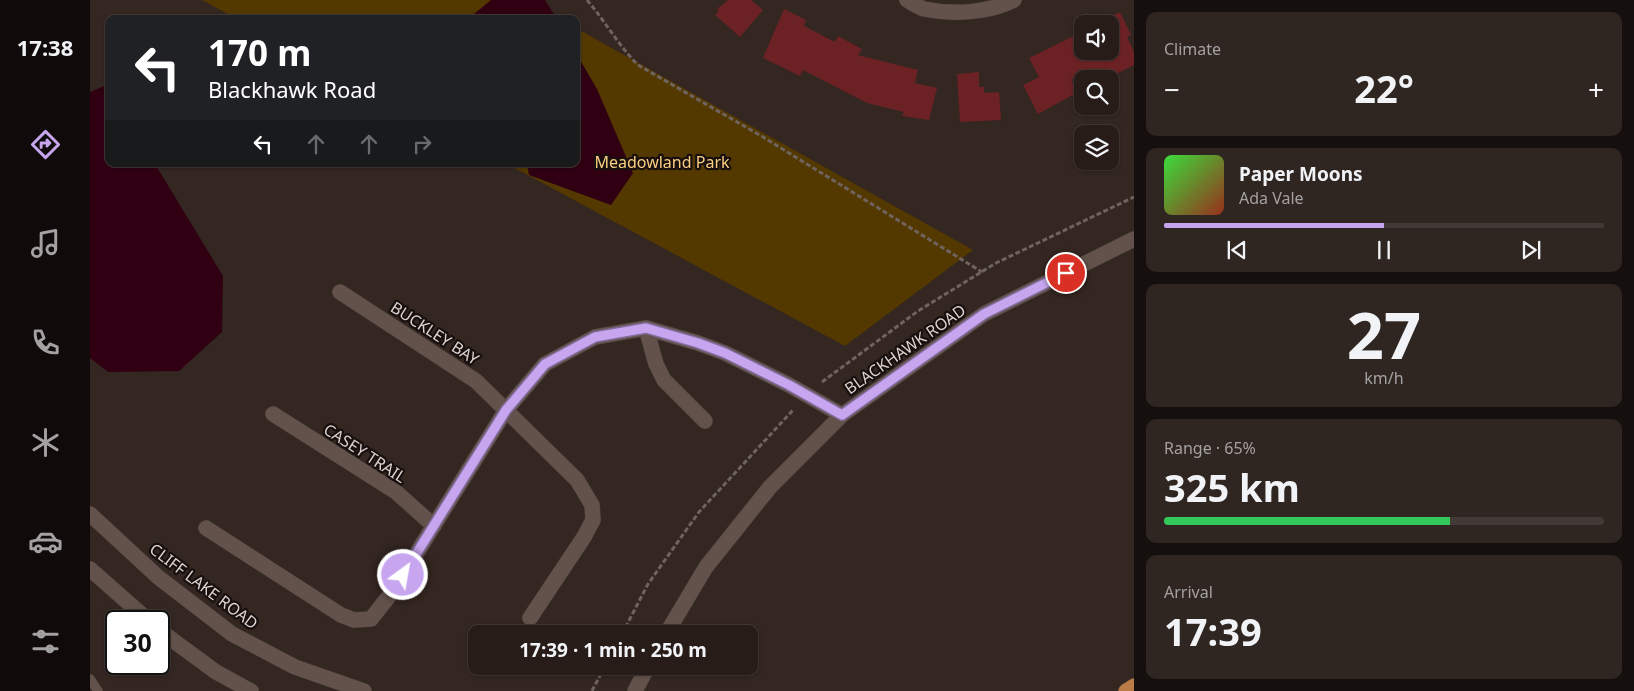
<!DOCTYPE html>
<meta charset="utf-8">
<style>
body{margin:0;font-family:"Noto Sans",sans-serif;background:#2f2521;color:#f1f3f6;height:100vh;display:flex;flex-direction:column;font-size:19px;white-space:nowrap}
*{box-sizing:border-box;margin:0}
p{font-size:16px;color:#a4a1a2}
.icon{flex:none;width:28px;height:28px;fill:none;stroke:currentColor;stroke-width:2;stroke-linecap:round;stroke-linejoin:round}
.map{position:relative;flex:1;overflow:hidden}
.drawer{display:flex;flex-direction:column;gap:12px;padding:12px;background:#150f0d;width:500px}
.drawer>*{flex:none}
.top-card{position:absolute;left:15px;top:15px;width:475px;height:152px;border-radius:10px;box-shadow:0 1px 4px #0004,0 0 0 1px #433a37;background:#202124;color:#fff;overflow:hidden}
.tools{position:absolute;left:984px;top:15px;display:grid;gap:10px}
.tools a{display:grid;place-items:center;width:45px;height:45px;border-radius:10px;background:#271c18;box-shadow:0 1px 4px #0004,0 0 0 1px #433a37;font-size:25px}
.speed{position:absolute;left:15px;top:610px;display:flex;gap:10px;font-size:25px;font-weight:700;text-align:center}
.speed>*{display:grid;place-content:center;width:65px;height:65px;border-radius:50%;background:#271c18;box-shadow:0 1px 4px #0004,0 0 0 1px #433a37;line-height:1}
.speed .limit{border:2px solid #111;border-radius:8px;background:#fff;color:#111}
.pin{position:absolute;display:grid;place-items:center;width:42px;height:42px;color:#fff;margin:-21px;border:2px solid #fff;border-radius:50%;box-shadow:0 1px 5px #0007}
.me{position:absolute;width:55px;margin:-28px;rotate:32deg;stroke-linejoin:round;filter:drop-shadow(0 0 4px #0008)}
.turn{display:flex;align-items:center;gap:18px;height:105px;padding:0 20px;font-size:22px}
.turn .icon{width:65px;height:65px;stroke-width:2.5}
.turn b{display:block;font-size:35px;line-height:42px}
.lanes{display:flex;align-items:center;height:48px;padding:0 20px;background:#0003;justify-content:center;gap:25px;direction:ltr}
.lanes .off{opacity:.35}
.big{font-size:38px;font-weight:700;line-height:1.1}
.drawer .tile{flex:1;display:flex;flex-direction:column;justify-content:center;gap:8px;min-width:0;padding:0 18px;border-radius:10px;background:#2f2521}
.drawer .dial{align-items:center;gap:0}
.dial b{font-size:65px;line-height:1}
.song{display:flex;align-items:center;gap:15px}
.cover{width:60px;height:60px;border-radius:8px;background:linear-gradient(135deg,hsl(120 70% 55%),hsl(10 70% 35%))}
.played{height:5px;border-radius:2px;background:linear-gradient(90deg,#c7a6ef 50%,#433a37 50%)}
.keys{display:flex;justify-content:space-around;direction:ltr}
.heat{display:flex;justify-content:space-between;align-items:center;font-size:28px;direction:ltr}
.charge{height:8px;border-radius:4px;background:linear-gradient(90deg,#34c759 65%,#433a37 0)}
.trip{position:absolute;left:378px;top:625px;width:290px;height:50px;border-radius:10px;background:#271c18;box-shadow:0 1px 4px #0004,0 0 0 1px #433a37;font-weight:700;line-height:50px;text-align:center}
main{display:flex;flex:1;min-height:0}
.tabs{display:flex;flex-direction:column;width:90px;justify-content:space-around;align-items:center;background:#100b0a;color:#a4a1a2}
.tabs .icon{width:35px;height:35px}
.tabs .active{color:#c7a6ef}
.tabs b{font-size:22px;color:#f1f3f6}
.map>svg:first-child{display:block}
.green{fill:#533800}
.water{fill:#300012}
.building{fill:#6c2225}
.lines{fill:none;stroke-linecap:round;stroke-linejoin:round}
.service-casing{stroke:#4d413d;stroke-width:10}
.minor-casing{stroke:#4d413d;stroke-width:16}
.tertiary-casing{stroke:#4d413d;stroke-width:16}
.motorway-casing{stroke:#4d413d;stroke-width:16}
.path{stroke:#6f635e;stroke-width:3;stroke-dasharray:5 2.5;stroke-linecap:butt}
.service{stroke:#63524c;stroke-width:9}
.minor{stroke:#63524c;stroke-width:15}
.tertiary{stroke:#63524c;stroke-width:15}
.motorway{stroke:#ba7b45;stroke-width:15}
.route-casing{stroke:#816c9b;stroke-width:12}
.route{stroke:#c7a6ef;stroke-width:9}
.labels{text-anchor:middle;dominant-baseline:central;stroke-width:4.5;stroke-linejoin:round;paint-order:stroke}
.park-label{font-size:16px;fill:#fbcd81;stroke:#17100e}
.street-label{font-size:16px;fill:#ddd3d0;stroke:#17100e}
</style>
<main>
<nav class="tabs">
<b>17:38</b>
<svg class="icon active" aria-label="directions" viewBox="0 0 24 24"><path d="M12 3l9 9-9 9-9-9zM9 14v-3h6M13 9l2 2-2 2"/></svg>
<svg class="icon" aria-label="music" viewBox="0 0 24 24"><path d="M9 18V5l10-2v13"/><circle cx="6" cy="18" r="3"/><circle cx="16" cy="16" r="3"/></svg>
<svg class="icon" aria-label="phone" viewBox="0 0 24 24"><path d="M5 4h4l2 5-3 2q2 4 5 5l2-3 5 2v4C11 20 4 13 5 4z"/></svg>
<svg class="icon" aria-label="climate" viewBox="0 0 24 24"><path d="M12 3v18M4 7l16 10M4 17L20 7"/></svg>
<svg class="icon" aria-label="car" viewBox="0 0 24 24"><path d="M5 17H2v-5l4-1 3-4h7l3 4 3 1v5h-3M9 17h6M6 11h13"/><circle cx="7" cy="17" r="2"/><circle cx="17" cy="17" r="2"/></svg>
<svg class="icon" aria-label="filters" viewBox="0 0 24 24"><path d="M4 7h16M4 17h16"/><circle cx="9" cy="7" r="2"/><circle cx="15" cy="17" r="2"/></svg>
</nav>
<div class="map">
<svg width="1044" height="691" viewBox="0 0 1044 691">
<rect width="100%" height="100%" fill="#342620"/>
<g class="green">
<path d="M112,0h325l34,19h-324z"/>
<path d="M486,28l397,222 -128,96 -338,-182h69z"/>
</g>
<g class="water">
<path d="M401,0h54l12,19h-89z"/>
<path d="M486,53l21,36 36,84 -22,32 -82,-30 -2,-11h49z"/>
<path d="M19,84v80h46l68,112 -1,56 -43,39 -71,1 -18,-14v-266z"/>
</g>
<g class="building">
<path d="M638,0h23l12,10 -23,27 -25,-22 4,-4 -2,-2z"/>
<path d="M694,9l22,11 -2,6 31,16 3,-6 24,13 -4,6 60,15 -3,13 22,5 -8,32 -27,-4 2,-4 -37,-9 -64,-33 -3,6 -37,-18z"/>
<path d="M1030,12l11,23 -4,2 7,15v13l-28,14h-35l7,13 -40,22 -15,-29 16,-8 -10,-19 53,-26v19h28v-27h-12z"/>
<path d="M889,72v15h5v6l15,-1 2,28 -41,2 -3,-48z"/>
</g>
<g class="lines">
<defs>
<path id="service" d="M0,679l8,12"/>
<g id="minor">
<path d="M817,0c5,3 11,7 17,9 29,6 64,4 90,-9"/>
<path d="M250,292l136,89 101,99 15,25 1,15 -9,17 -54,81"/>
<path d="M556,328l10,36 8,16 41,41"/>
<path d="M183,414l123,78 38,34"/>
<path d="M116,528l135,87 13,5 17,-1 22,-28 113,-181 39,-46 50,-27 51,-9 52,15 27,10 64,32 53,30"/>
</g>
<g id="tertiary">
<path d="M0,514l68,63 74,57 63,33 69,24"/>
<path d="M0,569l59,52"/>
<path d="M69,630l57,42 35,19"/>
<path d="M576,634l40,-67 64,-80 72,-72 142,-101 150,-75"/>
<path d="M545,691l13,-25"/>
</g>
<path id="motorway" d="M1036,691l8,-5"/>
</defs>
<use href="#service" class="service-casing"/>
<use href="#minor" class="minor-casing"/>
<use href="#tertiary" class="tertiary-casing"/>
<use href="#motorway" class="motorway-casing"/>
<g class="path">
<path d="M497,0c18,21 31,45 51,65l125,72 219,135"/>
<path d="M732,382l96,-71 78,-48 138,-66"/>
<path d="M532,634l26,-50 51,-72 95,-103"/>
<path d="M502,691l13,-25"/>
</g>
<use href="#service" class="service"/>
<use href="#minor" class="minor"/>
<use href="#tertiary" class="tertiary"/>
<use href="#motorway" class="motorway"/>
</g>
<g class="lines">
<defs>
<path id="route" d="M313,575l103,-165 39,-46 50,-27 51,-9 52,15 27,10 64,32 53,30 142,-101 82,-41"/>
</defs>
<use href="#route" class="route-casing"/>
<use href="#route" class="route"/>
</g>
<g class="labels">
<g class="park-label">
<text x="572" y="162">Meadowland Park</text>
</g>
<g class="street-label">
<text transform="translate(345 333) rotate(33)">BUCKLEY BAY</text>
<text transform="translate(815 349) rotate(-35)">BLACKHAWK ROAD</text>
<text transform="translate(275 453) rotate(33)">CASEY TRAIL</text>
<text transform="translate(114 586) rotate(37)">CLIFF LAKE ROAD</text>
</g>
</g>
</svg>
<div class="tools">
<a><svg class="icon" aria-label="sound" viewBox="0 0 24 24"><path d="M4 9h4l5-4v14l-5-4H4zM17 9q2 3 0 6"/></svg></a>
<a><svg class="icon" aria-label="search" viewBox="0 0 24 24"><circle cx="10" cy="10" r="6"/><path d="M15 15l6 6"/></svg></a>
<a><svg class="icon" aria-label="layers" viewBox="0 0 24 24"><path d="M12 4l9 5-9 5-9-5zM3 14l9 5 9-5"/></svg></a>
</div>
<div class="speed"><div class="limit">30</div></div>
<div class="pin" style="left:976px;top:273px;background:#d93025"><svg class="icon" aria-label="arrive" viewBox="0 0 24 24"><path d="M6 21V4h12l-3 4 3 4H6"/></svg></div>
<svg class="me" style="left:313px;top:575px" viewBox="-20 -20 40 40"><circle r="17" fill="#c7a6ef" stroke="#fff" stroke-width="3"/><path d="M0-11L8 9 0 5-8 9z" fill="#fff"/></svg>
<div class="trip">17:39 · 1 min · 250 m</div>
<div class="top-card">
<div class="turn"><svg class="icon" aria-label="left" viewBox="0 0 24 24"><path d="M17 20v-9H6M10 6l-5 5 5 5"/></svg><div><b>170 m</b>Blackhawk Road</div></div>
<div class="lanes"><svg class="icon" aria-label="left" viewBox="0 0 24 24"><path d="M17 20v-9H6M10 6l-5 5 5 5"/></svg><svg class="icon off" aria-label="ahead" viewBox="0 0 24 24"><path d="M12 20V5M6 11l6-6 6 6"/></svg><svg class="icon off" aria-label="ahead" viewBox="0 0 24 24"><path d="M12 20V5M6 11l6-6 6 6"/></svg><svg class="icon off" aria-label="right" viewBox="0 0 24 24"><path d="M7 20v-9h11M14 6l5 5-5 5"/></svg></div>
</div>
</div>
<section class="drawer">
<div class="tile"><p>Climate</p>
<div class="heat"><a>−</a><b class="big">22°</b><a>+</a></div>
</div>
<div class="tile">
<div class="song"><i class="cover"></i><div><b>Paper Moons</b><p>Ada Vale</p></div></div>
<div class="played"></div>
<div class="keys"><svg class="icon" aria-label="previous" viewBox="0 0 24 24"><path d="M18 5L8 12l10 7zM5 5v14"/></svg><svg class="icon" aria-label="pause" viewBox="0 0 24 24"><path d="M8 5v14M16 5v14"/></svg><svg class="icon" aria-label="next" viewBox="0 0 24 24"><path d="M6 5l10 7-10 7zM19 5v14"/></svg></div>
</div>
<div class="tile dial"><b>27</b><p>km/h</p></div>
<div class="tile"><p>Range · 65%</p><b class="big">325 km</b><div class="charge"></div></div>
<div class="tile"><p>Arrival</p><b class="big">17:39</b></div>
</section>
</main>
